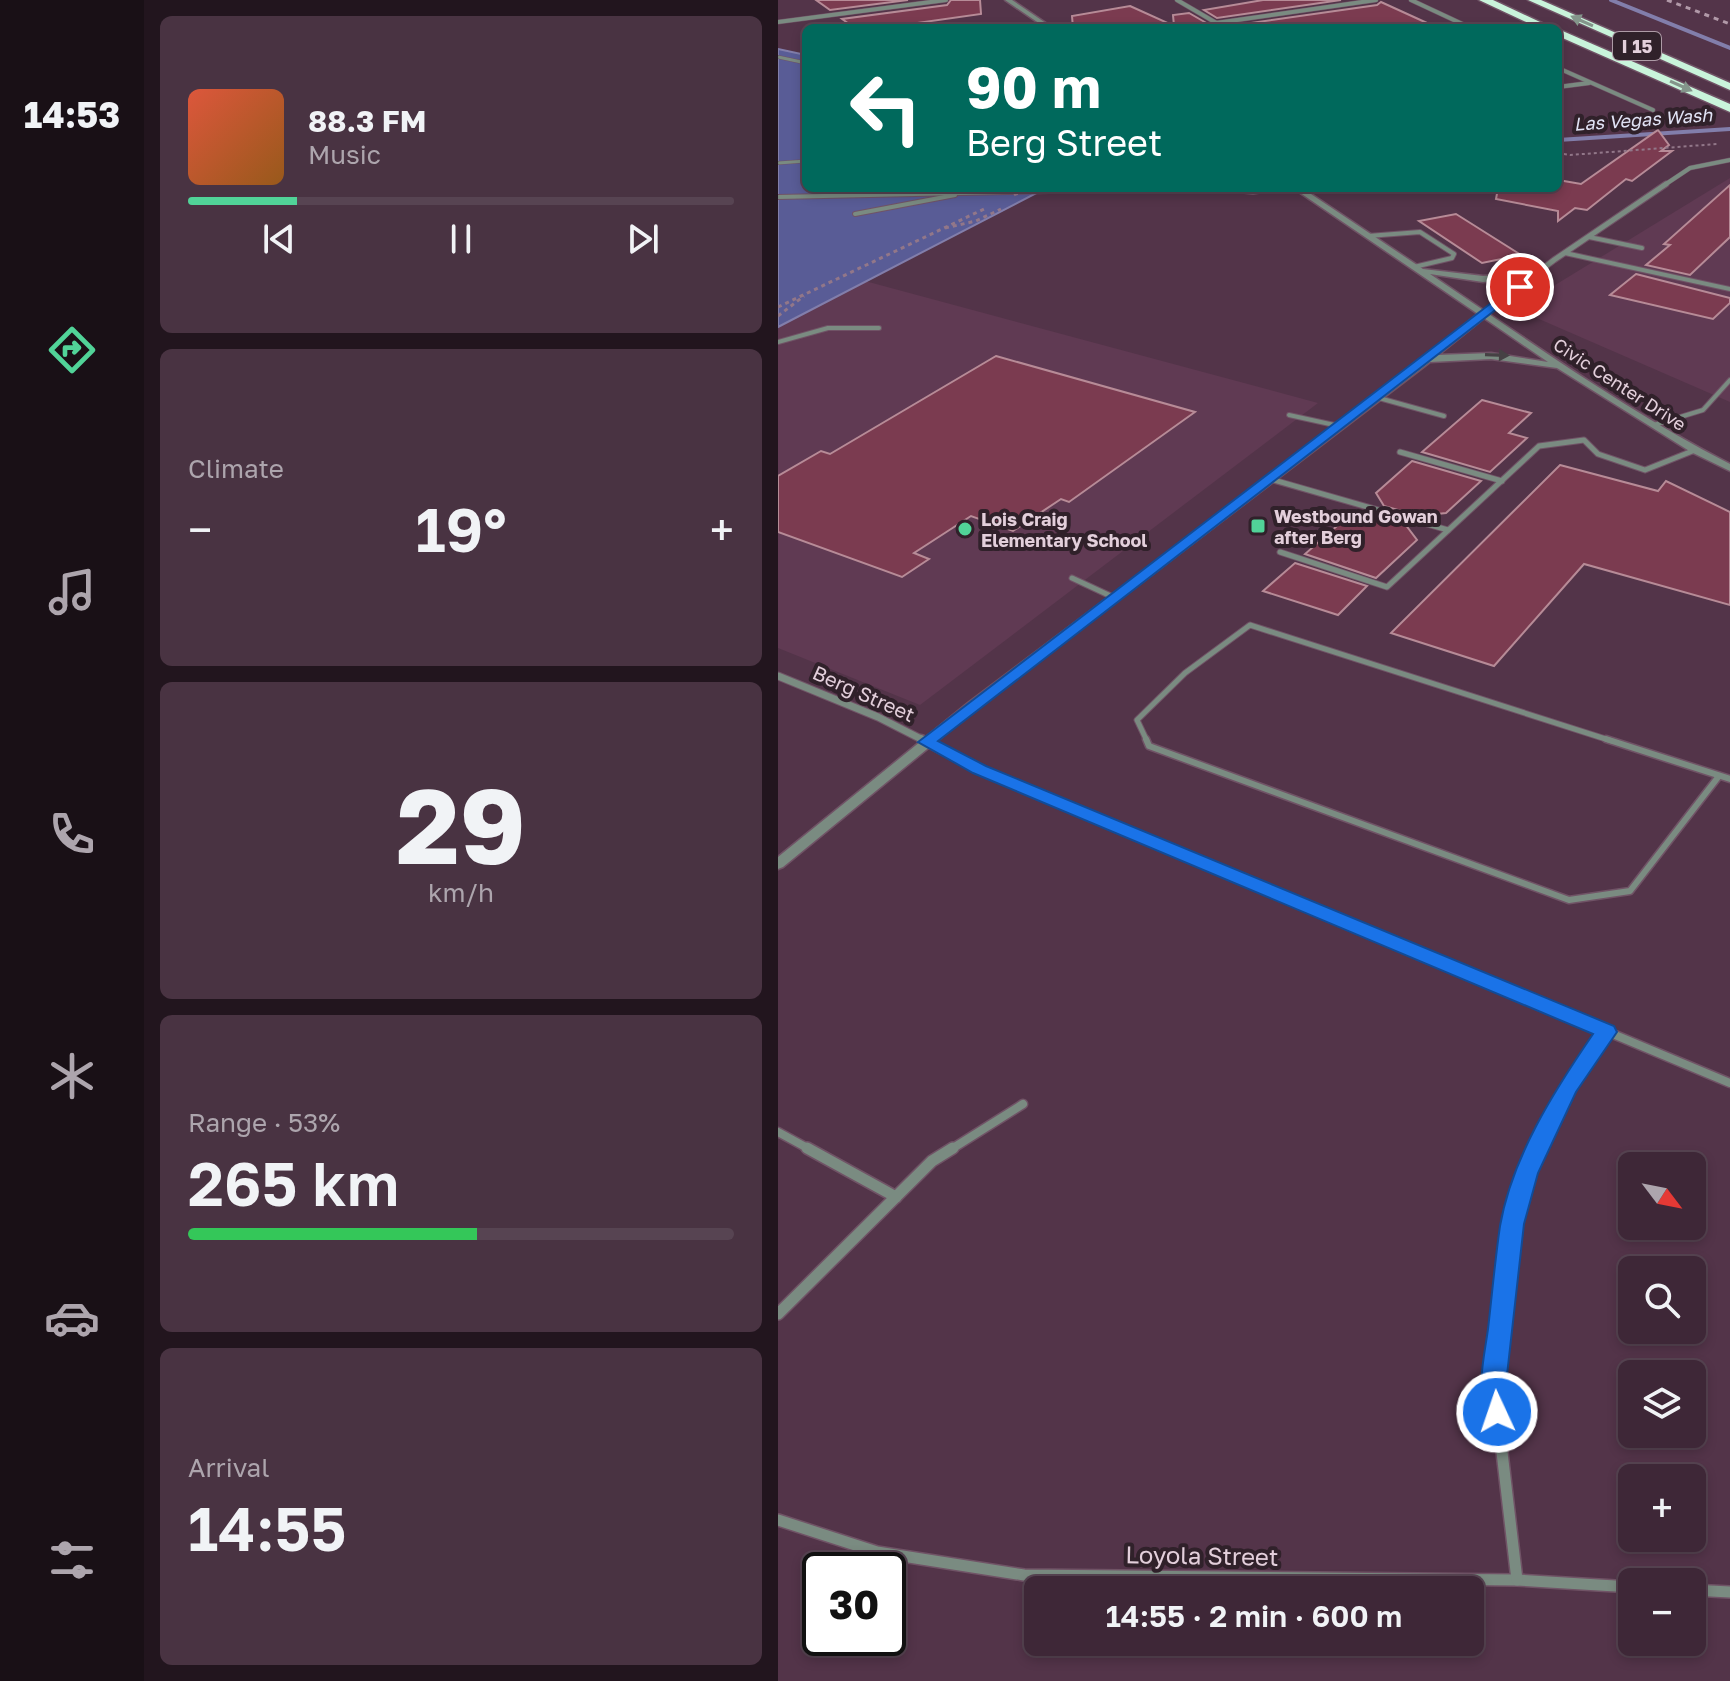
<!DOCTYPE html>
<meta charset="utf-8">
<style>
body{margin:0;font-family:"Golos Text",sans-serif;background:#493342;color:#f1f3f6;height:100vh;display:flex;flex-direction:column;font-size:30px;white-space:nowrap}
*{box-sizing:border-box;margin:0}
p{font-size:26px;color:#ada5ad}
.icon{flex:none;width:44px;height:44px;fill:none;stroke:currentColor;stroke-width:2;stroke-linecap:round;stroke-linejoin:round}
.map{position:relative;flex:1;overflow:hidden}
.side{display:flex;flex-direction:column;gap:16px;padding:16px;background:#22151e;width:634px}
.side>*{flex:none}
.top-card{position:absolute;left:24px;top:24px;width:760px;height:168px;border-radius:12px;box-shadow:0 4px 12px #0003,0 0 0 2px #574452;background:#00695c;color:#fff;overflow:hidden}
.needle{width:52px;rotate:122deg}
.controls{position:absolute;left:840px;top:1152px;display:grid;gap:16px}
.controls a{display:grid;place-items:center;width:88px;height:88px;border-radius:12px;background:#3e2737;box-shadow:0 4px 12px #0003,0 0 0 2px #574452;font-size:40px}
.speed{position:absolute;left:24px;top:1552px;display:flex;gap:16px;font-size:40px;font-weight:700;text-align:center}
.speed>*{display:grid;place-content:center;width:104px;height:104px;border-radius:50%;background:#3e2737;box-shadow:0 4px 12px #0003,0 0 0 2px #574452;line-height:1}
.speed .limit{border:4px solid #111;border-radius:12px;background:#fff;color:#111}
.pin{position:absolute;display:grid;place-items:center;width:68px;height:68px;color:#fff;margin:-34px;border:4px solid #fff;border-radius:50%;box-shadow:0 2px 8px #0007}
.me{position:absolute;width:88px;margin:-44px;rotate:357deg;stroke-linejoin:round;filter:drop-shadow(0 0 6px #0008)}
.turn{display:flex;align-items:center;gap:28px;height:168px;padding:0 32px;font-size:36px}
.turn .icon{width:104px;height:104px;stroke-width:2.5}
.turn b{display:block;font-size:56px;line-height:68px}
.big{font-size:60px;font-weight:600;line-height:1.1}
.side .tile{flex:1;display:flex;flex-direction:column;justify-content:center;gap:12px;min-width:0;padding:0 28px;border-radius:12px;background:#493342}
.side .dial{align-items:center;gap:0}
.dial b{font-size:104px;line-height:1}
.song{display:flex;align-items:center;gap:24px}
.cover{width:96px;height:96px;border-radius:12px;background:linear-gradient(135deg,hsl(10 70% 55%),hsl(30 70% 35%))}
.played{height:8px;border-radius:4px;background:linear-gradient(90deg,#51d398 20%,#574452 20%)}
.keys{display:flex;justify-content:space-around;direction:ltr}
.heat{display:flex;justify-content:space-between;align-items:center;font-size:44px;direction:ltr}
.charge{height:12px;border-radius:6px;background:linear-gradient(90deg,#34c759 53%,#574452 0)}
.trip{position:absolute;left:246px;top:1576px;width:460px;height:80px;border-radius:12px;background:#3e2737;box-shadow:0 4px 12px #0003,0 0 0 2px #574452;font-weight:600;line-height:80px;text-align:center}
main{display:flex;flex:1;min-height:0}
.menu{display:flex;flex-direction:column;width:144px;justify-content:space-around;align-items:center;background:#191016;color:#ada5ad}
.menu .icon{width:56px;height:56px}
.menu .on{color:#51d398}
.menu b{font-size:36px;color:#f1f3f6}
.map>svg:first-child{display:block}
.built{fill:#603a53}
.water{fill:#595c96;stroke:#827eab;stroke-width:2}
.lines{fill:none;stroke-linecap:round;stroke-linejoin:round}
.stream{stroke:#827eab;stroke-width:4}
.building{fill:#7b3b50;stroke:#b78b97;stroke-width:2}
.service-far3-casing{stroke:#705366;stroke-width:4}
.service-far2-casing{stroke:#705366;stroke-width:6}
.service-far1-casing{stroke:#705366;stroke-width:7}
.service-casing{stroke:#705366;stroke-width:9}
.minor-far4-casing{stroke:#705366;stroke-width:5}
.minor-far3-casing{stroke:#705366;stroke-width:7}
.minor-far2-casing{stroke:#705366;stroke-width:9}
.minor-far1-casing{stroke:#705366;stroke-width:11}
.minor-casing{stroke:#705366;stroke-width:14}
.tertiary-casing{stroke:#705366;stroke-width:3}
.motorway-casing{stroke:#705366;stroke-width:3}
.path-far1{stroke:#927789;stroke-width:2;stroke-dasharray:3 3;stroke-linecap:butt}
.path{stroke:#927789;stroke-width:3;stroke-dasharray:4 4;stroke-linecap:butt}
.service-far3{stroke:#7a8b81;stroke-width:3}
.service-far2{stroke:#7a8b81;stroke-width:4}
.service-far1{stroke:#7a8b81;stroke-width:5}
.service{stroke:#7a8b81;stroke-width:6}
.minor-far4{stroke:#7a8b81;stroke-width:4}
.minor-far3{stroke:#7a8b81;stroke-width:5}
.minor-far2{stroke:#7a8b81;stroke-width:7}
.minor-far1{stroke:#7a8b81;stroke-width:8}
.minor{stroke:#7a8b81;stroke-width:11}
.tertiary{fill:#7a8b81;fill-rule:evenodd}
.motorway{fill:#c9f4db;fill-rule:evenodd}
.rail{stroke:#b199a8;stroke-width:3;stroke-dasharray:5 5;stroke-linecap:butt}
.path-bridge{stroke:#927789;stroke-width:3;stroke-dasharray:4 4;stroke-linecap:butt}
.oneway{fill:#84958b}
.oneway2{fill:#464144}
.route{fill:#1a73e8;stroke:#114b97;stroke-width:2}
.poi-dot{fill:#51d398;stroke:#30212a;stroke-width:3}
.labels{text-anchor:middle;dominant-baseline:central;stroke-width:8;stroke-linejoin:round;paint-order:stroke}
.shield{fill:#30212a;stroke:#ad9ba6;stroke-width:2}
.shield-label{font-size:18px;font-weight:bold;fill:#e3cfdb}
.far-water-label{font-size:18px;font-style:italic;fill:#e1e3f5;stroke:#30212a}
.far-street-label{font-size:18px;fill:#e3cfdb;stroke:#30212a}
.far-poi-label{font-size:18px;font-weight:bold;fill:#e3cfdb;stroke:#30212a;text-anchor:start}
.street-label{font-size:20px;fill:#e3cfdb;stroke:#30212a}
.near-street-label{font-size:24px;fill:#e3cfdb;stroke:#30212a}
</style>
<main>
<nav class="menu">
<b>14:53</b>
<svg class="icon on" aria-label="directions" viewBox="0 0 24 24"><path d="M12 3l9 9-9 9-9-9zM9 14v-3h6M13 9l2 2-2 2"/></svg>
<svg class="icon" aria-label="music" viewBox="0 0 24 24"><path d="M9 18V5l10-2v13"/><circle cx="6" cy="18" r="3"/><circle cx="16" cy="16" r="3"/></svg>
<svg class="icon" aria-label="phone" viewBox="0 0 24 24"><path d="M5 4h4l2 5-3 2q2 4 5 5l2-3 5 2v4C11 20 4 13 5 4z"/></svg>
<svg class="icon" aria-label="climate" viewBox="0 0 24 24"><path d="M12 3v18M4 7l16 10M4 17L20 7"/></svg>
<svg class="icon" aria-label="car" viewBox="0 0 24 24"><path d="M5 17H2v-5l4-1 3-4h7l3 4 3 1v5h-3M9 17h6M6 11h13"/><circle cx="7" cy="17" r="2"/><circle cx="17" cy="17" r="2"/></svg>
<svg class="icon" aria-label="filters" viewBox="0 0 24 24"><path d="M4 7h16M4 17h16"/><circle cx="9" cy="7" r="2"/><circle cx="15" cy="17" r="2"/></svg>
</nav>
<section class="side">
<div class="tile">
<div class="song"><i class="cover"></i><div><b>88.3 FM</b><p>Music</p></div></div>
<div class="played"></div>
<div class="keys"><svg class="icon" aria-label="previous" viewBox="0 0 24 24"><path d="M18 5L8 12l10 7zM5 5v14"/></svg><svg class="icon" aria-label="pause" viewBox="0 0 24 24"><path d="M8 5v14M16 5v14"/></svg><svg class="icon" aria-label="next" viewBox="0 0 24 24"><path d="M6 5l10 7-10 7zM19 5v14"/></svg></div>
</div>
<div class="tile"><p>Climate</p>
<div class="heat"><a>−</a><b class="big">19°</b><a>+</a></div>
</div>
<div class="tile dial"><b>29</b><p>km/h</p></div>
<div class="tile"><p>Range · 53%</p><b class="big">265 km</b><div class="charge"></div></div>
<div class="tile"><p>Arrival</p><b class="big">14:55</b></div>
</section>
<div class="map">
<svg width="952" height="1681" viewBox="0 0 952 1681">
<rect width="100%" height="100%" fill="#533449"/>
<g class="built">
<path d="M952,178v224l-214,-93z"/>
<path d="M87,281l453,122 -398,302 -142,-57v-321z"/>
</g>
<path class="water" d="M0,49l28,6v133h240l-268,139z"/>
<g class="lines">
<g class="stream">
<path d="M833,0l119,48"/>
<path d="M780,140l172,-11"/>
</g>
</g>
<g class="building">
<path d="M38,0h92l-78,10z"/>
<path d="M173,0h29l1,14 -99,14h-27l-13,-9 105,-14z"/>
<path d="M485,0h78l-124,18 -13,-8z"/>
<path d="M603,2l57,26 -208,-2 147,-21z"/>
<path d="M352,6l44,20 -1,-11 16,-2 26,15h-142l-1,-12z"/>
<path d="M880,130l11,15 -8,6h11l-40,30 -6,-2 -39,31 -12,-2 -17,13v-10l-62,-12 2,-11h60v-8l23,4z"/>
<path d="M952,185v52l-40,38 -44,-10 24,-20 -6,-1z"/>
<path d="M678,214l65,41 -39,8 -63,-42z"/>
<path d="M858,274l94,24v5l-17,16 -103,-24z"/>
<path d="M218,356l199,56 -126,90 -8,-3 -48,32 -42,-15 -57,37 15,6 -27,18 -124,-45v-56l43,-25 9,3z"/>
<path d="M704,400l49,13 -22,20 18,5 -37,34 -68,-20z"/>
<path d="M634,461l69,20 -35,32 -27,3 -35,-10 -8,-13z"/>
<path d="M782,465l98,26 8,-10 64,31v93l-146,-41 -90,102 -103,-33z"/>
<path d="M598,515l29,9 12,16 -41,38 -71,-24 40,-35z"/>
<path d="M517,563l72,23 -29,29 -75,-24z"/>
</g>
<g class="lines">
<defs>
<g id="service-far3">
<path d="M0,57l28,6"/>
<path d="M0,163l28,-2"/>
</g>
<g id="service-far2">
<path d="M440,188l35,4 24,-4"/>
<path d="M0,197l406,-9"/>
<path d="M77,214l100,-19"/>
<path d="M590,236l52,-4 34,22 -2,4 -38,9"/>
<path d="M811,237l53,11"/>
<path d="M787,253l165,36"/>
<path d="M0,342l50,-14h51"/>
<path d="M601,398l65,18"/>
<path d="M511,415l50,11"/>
<path d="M876,425l49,-15 27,-30"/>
</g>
<g id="service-far1">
<path d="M558,425l3,1"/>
<path d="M622,452l102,29"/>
<path d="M492,479l178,51"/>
<path d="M502,552l107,35 152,-141 45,-6 14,14 47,16 50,-20"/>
<path d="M294,578l43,20"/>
<path d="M369,741l-10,-21 48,-47 65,-48 362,116"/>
</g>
<g id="service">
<path d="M368,739l3,7 420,154 61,-9 89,-115"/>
<path d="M828,739l124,40"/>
</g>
<g id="minor-far4">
<path d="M399,0l48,28"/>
<path d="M633,0l60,28"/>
<path d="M0,22l168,-22"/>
<path d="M438,23l160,-23"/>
<path d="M780,68l95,42"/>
<path d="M780,87l31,-4"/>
<path d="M885,186l27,-18 40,-8"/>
</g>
<path id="minor-far3" d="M706,314l70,-54 112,-76"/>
<path id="minor-far2" d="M0,676l100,41 47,24"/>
<g id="minor-far1">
<path d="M143,739l58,30 751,314"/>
<path d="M0,1132l33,18"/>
<path d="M172,1150l73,-46"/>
<path d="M759,1150l30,-62 39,-56"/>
</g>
<g id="minor">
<path d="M29,1148l89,49"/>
<path d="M0,1314l154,-153 21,-13"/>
<path d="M0,1520l99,32 147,23 493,5 115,7"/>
<path d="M739,1580l-23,-196 18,-160 14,-51 12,-25"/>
<path d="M914,1590l38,2"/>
</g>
<g id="tertiary">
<path d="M227,0h7l41,28h-7z"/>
<path d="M515,188h9l121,81 60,7 57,-4 1,2 -4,3 -54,5 -53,-8c98,66 195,136 300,190v7l-39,-19 -134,-84 -66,-9 -61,3 -454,347 -193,158 -5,2v-12l190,-154 408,-307 102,-82zM706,318l64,44 -57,-9 -53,2z"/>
</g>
<g id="motorway">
<path d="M701,0h14l60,28h-14z"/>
<path d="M750,0h13l189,83v7z"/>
<path d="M780,29l172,75v8l-172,-76z"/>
</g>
</defs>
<use href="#service-far3" class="service-far3-casing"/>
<use href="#service-far2" class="service-far2-casing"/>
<use href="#service-far1" class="service-far1-casing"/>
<use href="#service" class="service-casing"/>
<use href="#minor-far4" class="minor-far4-casing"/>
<use href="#minor-far3" class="minor-far3-casing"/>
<use href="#minor-far2" class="minor-far2-casing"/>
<use href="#minor-far1" class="minor-far1-casing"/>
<use href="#minor" class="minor-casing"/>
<use href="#tertiary" class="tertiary-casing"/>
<use href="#motorway" class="motorway-casing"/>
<path class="path-far1" d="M780,153l12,2 147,-11"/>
<g class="path">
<path d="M167,228l31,-7 25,-12"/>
<path d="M0,307l206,-98"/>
<path d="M0,316l26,-20"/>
</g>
<use href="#service-far3" class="service-far3"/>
<use href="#service-far2" class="service-far2"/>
<use href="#service-far1" class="service-far1"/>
<use href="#service" class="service"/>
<use href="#minor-far4" class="minor-far4"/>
<use href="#minor-far3" class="minor-far3"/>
<use href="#minor-far2" class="minor-far2"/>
<use href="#minor-far1" class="minor-far1"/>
<use href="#minor" class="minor"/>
<use href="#tertiary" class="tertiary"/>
<use href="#motorway" class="motorway"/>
<path class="rail" d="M889,0l63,24"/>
<path class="path-bridge" d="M236,195l15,-7"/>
</g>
<defs><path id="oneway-solid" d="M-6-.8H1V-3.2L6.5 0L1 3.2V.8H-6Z" transform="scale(2)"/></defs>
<g class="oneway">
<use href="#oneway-solid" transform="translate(804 21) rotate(-156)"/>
<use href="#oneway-solid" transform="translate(903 86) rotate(24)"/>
</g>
<use class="oneway2" href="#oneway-solid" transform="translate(719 355) rotate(2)"/>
<path class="route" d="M738,284l9,3 -587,454 48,25 628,260 3,6 -41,60 -38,81 -14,51 -18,160 4,28 -4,8 -9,3 -9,-3c-13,-28 -4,-62 0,-91 4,-34 7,-69 12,-103 12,-69 54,-135 93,-192l-620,-261 -55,-31z"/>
<g class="poi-dot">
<rect x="472" y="518" width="16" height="16" rx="4"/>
<circle cx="187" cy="529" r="8"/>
</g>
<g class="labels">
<rect class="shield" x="835" y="32" width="48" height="28" rx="6"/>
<g class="shield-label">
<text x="859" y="46">I 15</text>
</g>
<g class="far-water-label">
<text transform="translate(865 119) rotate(-4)">Las Vegas Wash</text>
</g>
<g class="far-street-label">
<text transform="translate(842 384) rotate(33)">Civic Center Drive</text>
</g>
<g class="far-poi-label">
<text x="496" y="516">Westbound Gowan<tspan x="496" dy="21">after Berg</tspan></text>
<text x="203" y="519">Lois Craig<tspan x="203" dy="21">Elementary School</tspan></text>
</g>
<g class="street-label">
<text transform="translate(86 693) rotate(24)">Berg Street</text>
</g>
<g class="near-street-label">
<text transform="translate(424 1555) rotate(1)">Loyola Street</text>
</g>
</g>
</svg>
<div class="controls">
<a><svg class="needle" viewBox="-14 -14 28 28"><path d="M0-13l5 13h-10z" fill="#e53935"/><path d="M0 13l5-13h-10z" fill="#ada5ad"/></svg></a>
<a><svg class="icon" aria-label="search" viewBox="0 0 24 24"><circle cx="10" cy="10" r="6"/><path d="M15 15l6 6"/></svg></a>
<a><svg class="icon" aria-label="layers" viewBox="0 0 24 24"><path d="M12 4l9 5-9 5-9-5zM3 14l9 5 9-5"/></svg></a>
<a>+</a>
<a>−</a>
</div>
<div class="speed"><div class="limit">30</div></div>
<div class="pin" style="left:742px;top:287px;background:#d93025"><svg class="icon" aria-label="arrive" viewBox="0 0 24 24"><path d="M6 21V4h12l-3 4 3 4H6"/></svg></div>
<svg class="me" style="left:719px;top:1412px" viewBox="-20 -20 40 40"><circle r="17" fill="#1a73e8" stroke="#fff" stroke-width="3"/><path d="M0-11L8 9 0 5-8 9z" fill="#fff"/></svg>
<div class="trip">14:55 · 2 min · 600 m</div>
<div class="top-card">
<div class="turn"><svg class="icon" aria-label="left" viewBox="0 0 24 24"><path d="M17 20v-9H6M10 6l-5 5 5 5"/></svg><div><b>90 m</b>Berg Street</div></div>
</div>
</div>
</main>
